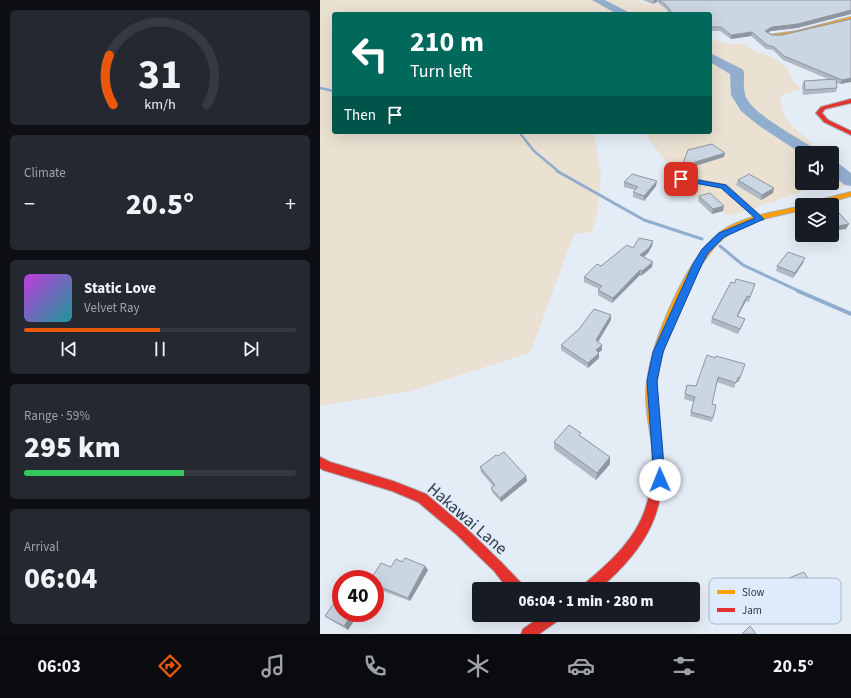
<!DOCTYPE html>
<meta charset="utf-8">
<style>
body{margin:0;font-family:"Source Sans 3",sans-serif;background:#242831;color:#f1f3f6;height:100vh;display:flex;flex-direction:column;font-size:15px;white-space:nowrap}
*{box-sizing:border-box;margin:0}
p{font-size:13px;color:#9ea1a6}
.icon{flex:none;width:22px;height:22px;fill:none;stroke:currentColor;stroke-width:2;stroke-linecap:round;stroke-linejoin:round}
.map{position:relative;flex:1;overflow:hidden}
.panel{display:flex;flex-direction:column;gap:10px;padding:10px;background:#0d0f14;width:320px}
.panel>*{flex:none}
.guide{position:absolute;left:12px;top:12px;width:380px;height:122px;border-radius:4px;box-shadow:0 4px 16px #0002;background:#00695c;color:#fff;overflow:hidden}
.buttons{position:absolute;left:475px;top:146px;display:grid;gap:8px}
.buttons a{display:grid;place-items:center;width:44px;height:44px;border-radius:4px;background:#171b24;box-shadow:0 4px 16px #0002;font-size:20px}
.speed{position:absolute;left:12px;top:570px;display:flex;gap:8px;font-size:20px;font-weight:700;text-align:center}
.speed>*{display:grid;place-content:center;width:52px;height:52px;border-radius:50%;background:#171b24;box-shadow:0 4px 16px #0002;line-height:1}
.speed .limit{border:6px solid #d22;background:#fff;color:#111}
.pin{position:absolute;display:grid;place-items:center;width:34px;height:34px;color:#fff;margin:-17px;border-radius:8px;box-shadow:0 2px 6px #0006}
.me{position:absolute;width:44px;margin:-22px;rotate:359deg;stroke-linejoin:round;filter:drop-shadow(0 0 3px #0008)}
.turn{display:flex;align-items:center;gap:14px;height:84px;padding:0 12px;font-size:18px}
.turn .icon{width:52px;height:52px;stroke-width:2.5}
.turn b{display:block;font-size:28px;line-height:34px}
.then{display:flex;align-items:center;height:38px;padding:0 12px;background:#0003;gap:8px;font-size:15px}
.big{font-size:30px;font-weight:800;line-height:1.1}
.panel .card{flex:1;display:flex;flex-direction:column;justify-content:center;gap:6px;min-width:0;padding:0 14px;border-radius:6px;background:#242831}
.panel .dial{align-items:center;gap:0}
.dial svg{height:104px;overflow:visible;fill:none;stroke:#363941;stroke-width:7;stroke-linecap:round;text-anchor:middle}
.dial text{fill:#f1f3f6;stroke:none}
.song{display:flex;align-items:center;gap:12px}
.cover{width:48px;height:48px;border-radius:6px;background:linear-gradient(135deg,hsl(290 70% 55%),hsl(180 70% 35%))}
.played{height:4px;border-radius:2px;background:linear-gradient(90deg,#ea580c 50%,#363941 50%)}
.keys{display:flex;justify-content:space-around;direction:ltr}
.heat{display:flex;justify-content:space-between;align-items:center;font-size:22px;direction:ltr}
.charge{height:6px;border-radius:3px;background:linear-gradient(90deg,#34c759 59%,#363941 0)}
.trip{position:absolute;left:152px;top:582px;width:228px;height:40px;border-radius:4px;background:#171b24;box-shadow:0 4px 16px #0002;font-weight:800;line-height:40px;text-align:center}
.tabs{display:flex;height:64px;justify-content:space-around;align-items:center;background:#090b0e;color:#9ea1a6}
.tabs .icon{width:28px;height:28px}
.tabs .selected{color:#ea580c}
.tabs b{font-size:18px;color:#f1f3f6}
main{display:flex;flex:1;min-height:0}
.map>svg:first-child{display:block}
.green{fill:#eae1d2}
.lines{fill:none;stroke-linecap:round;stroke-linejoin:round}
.stream-far2{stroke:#92aecf;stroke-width:2.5}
.stream-far1{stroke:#92aecf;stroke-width:3}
.stream{stroke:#92aecf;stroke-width:4}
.river{fill:#92aecf;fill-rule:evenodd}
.lane-casing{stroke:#a8aeb6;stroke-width:2}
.slow-casing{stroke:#a8aeb6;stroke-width:2}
.jam-casing{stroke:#a8aeb6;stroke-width:2}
.lane{fill:#fbfcfe;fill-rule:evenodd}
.slow{fill:#ff9f0a;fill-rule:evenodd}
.jam{fill:#e5322d;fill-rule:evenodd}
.wall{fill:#afb8c3}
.shaded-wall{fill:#8e969f}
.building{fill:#cbd6e3;stroke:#8e969f}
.route{fill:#1a73e8;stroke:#114b97}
.labels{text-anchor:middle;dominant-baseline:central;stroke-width:3.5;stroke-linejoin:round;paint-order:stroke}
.near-street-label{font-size:17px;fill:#343a41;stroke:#ddebfd}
.key{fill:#ddebfd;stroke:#aab6c5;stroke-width:1}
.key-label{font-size:11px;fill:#343a41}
</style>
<main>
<section class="panel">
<div class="card dial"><svg viewBox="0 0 100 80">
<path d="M14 69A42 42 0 1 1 86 69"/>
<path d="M14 69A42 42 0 0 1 11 31" stroke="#ea580c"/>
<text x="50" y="56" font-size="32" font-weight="700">31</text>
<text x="50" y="72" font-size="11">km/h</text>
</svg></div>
<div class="card"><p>Climate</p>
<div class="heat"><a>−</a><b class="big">20.5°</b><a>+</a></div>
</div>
<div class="card">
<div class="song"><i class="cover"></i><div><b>Static Love</b><p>Velvet Ray</p></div></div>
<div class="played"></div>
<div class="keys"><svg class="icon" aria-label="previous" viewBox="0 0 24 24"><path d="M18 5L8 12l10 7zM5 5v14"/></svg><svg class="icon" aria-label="pause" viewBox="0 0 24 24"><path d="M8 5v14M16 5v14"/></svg><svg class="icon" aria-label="next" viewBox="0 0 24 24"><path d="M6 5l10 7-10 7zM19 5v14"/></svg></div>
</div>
<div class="card"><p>Range · 59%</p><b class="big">295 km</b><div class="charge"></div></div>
<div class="card"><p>Arrival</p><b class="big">06:04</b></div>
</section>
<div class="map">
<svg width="531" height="634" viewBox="0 0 531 634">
<rect width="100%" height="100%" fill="#e4ecf6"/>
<g class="green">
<path d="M0,0h316l11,4h15l11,7 -4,3h-335v118h260l7,42 -4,41 -5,17 -18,2 -44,119 -123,39 -87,14z"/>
<path d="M390,39l19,5h15l10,7 18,6 15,11 7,14 8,7 -22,7c2,26 13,29 29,45 4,3 6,8 10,12h-17v30h30v-21l19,13v8l-12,5 -14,-4 -95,32 -42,-23 -44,-61h66z"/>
</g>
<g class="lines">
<g class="stream-far2">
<path d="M0,88l14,3"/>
<path d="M199,132l15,19 25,21"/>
</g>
<g class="stream-far1">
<path d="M237,171l87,49 58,19"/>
<path d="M400,246l23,19 58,27"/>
</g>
<path class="stream" d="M478,291l53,23"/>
<g class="river">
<path d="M272,0h13l27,14h-15z"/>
<path d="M390,53l32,16 2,3c0,9 -1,20 3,27 8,16 53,40 70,51l2,3 -17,1 -44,-29 -17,-14 -10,-16 -1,-21 -20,-12z"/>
<path d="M512,162l6,1 13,10v13l-6,-1 -13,-10z"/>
</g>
<defs>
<path id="lane" d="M348,175l58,10 38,34 -1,1h-4l-37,-33 -56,-9 -1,-1z"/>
<g id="slow">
<path d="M531,17v2l-54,14 -26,3 -2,-1 28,-4z"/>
<path d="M531,192v4l-32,9h-12l1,-2z"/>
<path d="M482,206v4c-25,6 -57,10 -77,27 -32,26 -63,104 -68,144 -2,21 3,43 5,64l-1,3 -4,2 -4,-2 -1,-3c-3,-21 -8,-42 -5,-63 5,-42 39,-122 72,-149 22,-17 56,-21 83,-27z"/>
</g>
<g id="jam">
<path d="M531,99v4l-26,6 -3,4 6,7 23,11v4l-27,-13 -8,-9 5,-6z"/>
<path d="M337,440l4,2 1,3c6,65 -14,102 -63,144h-17l2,-5c51,-42 72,-71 68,-139l1,-3z"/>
<path d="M0,457l10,5 63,19 33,13 38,32 38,37 20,21 2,5h-16l-14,-18 -38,-37 -38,-32 -26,-11 -69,-21 -3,-2z"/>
<path d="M223,615h18l-2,5 -20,14h-18l2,-5z"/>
</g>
</defs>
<use href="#lane" class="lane-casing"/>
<use href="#slow" class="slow-casing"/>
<use href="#jam" class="jam-casing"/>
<use href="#lane" class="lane"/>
<use href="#slow" class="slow"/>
<use href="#jam" class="jam"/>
</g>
<g class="wall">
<path d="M322,0h209v14l-54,14 -26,3 -3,1 83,50 -11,2 -3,-1v5l-1,4 -33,3 -1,-9 2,-5 24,-2 -45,-19 -10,-10 -7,-1 -15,-13 -20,3 -11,-8h-10v-17h-40l-5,-6 -8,-6 -4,2z"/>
<path d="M404,157l-29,9 -2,6 -11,-1v-5z"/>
<path d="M418,180l35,13 -12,7 -25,-15z"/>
<path d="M304,182l32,4 -12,15 -11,-4v-5l2,-2 -11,-3z"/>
<path d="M379,196l24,15 -11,3 -14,-13z"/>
<path d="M333,241l-1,5 -4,7 -4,4 8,10 -11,9 -1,-1 -28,28 -14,-8v-5l1,-1 -15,-7v-5l17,-11 32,-18z"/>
<path d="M483,263l-10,15 -17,-7 1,-5z"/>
<path d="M415,283l20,1 -6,18 -3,-1 -8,15 5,8 -5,10 -27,-11 1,-5z"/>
<path d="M291,320l-13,22 4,3v5l-3,2v6l-11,10 -27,-18v-5z"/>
<path d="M395,358l30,6 -6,18h-3l-2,6 -17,-6 -5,22 1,14 -1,4 -22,-6 4,-14 -10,-3 3,-14 9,1z"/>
<path d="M261,436l29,21v7l-14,16 -42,-31v-7z"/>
<path d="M178,456l28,20 1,5 -26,21 -9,-10 -1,-4 2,-2 -12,-14 -1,-5z"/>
<path d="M82,562l23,4 3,4 -18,31 -35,-13v-9l16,-12z"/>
<path d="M464,580l32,20 -20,9 -14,-25z"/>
<path d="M21,613h18l-11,17 -19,-11 -4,-3z"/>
</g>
<g class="shaded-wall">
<path d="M334,0h3v2l-4,2z"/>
<path d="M531,10v4l-54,14 -26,3 -6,4v-4l7,-4z"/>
<path d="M432,32l-1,4 -20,3v-4z"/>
<path d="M531,78v4l-11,2 2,-4z"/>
<path d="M405,153l-1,4 -29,9 -2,6 2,-10z"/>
<path d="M337,181l-1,5 -12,15v-5z"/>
<path d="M454,188l-1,5 -12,7 1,-5z"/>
<path d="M404,206l-1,5 -11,3 1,-5z"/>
<path d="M529,224l-3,5 -14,2v-4z"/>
<path d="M333,241l-1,5 -4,7 -8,7v-5z"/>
<path d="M485,258l-2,5 -10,15 2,-5z"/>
<path d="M333,262l-1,5 -11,9 1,-5z"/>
<path d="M320,270v5l-28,28 1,-5z"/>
<path d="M427,296l-1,5 -11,20 2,-5z"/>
<path d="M291,315v5l-15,25v-5z"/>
<path d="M282,345v5l-6,5v-5z"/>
<path d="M279,353v5l-11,10v-5z"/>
<path d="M290,457v7l-14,16 1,-7z"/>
<path d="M206,476l1,5 -26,21 -1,-4z"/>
<path d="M105,566l3,4 -18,31 -2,-3z"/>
<path d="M499,597l-3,3 -20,9 3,-4z"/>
<path d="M33,613h6l-11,17 -4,-4z"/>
</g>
<g class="building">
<path d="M339,0h192v10l-53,14 -26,3 -7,4 7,4h10l69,-16v59l-9,2 -58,-24 -10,-9 -7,-2 -15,-13 -21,3 -10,-8h-11v-13h-39v-3l-6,-7z"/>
<path d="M516,79l1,9 -32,2 -1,-9z"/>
<path d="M392,144l13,9 -30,9 -2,6 -11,-2 6,-16z"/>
<path d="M312,174l25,7 -13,15 -11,-4 5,-5 -14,-5z"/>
<path d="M429,174l25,14 -12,7 -24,-15z"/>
<path d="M390,193l14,13 -11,3 -14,-13z"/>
<path d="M519,213l10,11 -17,3v-13z"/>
<path d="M319,238l14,3 -4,7 -9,7 13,7 -11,9 -2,-1 -27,28 -15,-8 4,-4 -18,-9 13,-13 4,2 26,-21 6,3z"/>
<path d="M468,252l17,6 -10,15 -18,-7z"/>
<path d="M416,279l19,5 -5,13 -3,-1 -10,20 8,3 -5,10 -28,-11 19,-36 4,1z"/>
<path d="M274,309l17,6 -15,25 6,5 -6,5 3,3 -11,10 -27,-18 18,-16z"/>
<path d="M387,355l8,3 1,-2 29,8 -5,14 -2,-1 -2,6 -18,-6 -6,27 4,1 -3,13 -22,-6 4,-15 -10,-3 2,-9 9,1z"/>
<path d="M249,425l12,8 -2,2 31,22 -13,16 -43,-31z"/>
<path d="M184,452l22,24 -26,22 -9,-10 4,-3 -15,-18 16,-12 2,1z"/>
<path d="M85,558l20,8 -17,32 -33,-13v-6h-4l10,-16 10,4 5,-8 6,3z"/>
<path d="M484,572l15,25 -20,8 -15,-25z"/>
<path d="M21,593v20h12l-9,13 -19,-10z"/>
<path d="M430,626l6,8h-14z"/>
</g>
<path class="route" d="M361,177l45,8 38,34 -40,18 -16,16 -6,11 -39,88 -6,29 8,99 -1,4 -4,1 -4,-1 -2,-4 -7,-99 6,-29 40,-88 9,-15 17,-16 36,-15 -34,-30 -42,-8 -1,-1z"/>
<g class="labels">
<g class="near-street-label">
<text transform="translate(147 519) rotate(41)">Hakawai Lane</text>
</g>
</g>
<rect x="389" y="578" width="132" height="46" rx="6" class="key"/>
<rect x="397" y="590" width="18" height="4" fill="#ff9f0a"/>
<rect x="397" y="608" width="18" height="4" fill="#e5322d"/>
<g class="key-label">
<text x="422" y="596">Slow</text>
<text x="422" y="614">Jam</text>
</g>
</svg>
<div class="buttons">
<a><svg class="icon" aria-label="sound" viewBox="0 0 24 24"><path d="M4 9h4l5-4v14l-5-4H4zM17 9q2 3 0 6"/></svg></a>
<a><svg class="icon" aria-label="layers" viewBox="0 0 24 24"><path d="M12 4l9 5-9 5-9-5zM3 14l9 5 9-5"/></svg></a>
</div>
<div class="speed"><div class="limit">40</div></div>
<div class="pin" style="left:361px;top:179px;background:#d93025"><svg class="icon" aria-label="arrive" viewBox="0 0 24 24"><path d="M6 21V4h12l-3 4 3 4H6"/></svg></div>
<svg class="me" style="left:340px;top:480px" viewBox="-20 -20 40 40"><circle r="19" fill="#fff"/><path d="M0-13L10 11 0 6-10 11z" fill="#1a73e8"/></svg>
<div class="trip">06:04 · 1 min · 280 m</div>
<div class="guide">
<div class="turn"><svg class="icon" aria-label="left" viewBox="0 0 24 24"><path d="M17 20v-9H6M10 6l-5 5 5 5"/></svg><div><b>210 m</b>Turn left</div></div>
<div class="then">Then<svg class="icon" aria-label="arrive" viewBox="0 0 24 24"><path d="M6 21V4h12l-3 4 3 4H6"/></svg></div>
</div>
</div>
</main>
<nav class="tabs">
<b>06:03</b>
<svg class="icon selected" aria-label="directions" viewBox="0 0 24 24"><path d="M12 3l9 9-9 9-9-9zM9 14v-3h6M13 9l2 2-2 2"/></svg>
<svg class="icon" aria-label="music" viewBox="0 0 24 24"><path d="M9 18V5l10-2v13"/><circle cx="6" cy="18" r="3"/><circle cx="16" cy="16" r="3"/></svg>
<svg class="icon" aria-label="phone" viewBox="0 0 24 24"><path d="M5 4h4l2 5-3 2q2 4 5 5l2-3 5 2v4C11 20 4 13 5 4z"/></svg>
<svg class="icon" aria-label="climate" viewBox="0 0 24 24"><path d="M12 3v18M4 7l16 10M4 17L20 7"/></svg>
<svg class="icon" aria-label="car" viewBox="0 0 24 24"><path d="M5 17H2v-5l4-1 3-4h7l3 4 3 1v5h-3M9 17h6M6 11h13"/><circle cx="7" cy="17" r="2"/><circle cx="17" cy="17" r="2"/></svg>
<svg class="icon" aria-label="filters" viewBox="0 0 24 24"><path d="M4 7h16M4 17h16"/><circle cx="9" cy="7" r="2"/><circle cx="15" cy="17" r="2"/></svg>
<b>20.5°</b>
</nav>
